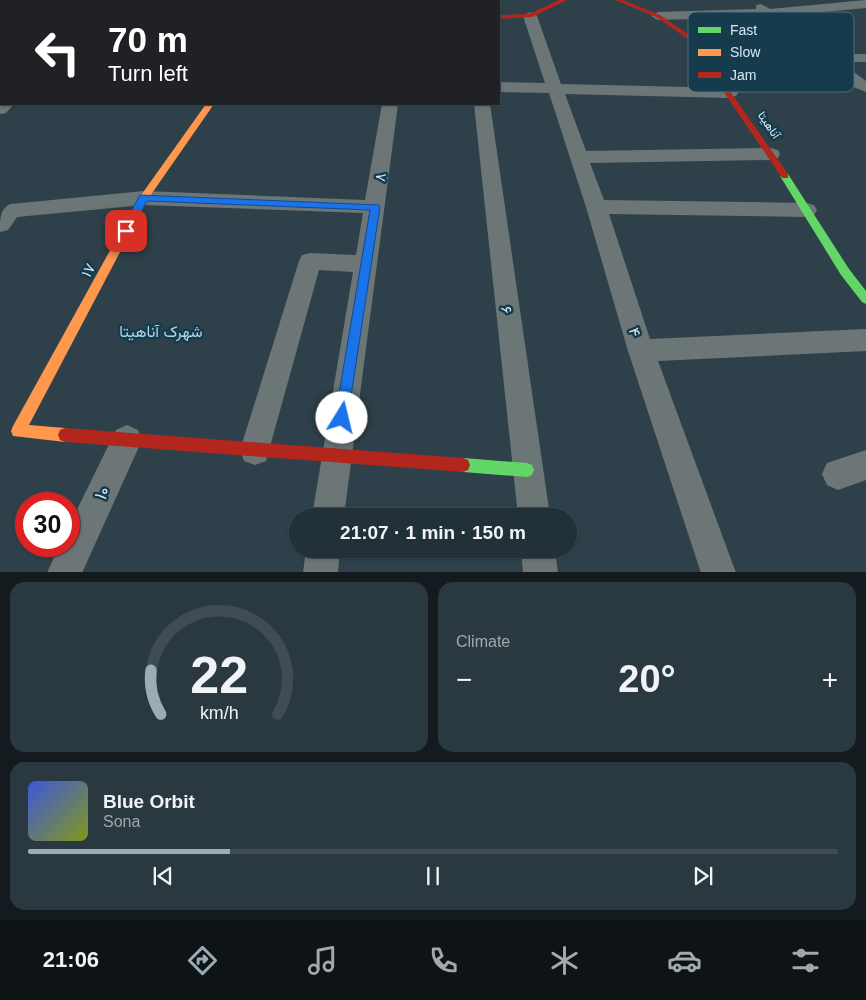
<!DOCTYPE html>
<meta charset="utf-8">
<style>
body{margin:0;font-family:Arial,Vazirmatn,sans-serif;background:#2a3940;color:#f1f3f6;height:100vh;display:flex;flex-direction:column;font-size:19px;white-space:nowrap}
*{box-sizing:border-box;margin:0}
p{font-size:16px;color:#a2a9ae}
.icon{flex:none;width:28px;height:28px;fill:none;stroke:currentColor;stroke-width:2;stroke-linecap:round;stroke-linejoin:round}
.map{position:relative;height:572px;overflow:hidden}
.details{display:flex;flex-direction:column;gap:10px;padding:10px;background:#131b1f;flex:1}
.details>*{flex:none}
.banner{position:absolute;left:0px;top:0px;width:500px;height:105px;box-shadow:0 1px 4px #0004,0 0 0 1px #3f4c53;background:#202124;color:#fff;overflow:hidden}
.speed{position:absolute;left:15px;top:492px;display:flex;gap:10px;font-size:25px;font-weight:700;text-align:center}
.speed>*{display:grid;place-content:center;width:65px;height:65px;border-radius:50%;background:#223138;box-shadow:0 1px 4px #0004,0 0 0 1px #3f4c53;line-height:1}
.speed .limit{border:8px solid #d22;background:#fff;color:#111}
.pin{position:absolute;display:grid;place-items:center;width:42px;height:42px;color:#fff;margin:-21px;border-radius:10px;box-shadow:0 2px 8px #0006}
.me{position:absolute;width:55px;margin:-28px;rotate:9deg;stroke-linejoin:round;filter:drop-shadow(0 0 4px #0008)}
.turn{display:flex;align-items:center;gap:18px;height:105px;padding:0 25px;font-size:22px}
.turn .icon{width:65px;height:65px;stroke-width:2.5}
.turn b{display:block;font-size:35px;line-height:42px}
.big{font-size:38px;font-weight:800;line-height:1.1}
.details .tile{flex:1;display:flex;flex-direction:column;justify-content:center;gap:8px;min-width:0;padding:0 18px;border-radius:15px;background:#2a3940}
.details .dial{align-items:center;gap:0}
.dial svg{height:130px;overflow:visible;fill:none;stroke:#3f4c53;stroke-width:7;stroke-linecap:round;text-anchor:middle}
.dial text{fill:#f1f3f6;stroke:none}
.song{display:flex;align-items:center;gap:15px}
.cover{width:60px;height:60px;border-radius:8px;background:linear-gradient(135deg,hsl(230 70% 55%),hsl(70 70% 35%))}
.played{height:5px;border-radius:2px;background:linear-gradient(90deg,#9aadb7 25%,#3f4c53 25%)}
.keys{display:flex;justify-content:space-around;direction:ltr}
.heat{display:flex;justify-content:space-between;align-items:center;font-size:28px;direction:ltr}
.details .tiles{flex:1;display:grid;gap:10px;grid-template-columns:1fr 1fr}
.tile:last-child{grid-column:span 2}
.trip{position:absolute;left:289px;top:508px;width:288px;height:50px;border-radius:25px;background:#223138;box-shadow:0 1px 4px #0004,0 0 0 1px #3f4c53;font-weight:800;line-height:50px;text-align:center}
.menu{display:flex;height:80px;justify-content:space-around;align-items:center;background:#0e1416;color:#a2a9ae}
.menu .icon{width:35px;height:35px}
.menu .selected{color:#9aadb7}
.menu b{font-size:22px;color:#f1f3f6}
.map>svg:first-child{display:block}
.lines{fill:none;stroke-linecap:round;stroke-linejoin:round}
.street{fill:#6c7677;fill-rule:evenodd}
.fast{fill:#63d668;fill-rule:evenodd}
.slow{fill:#ff974d;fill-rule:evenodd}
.jam{fill:#b3261e;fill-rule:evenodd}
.route{fill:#1a73e8;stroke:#114b97}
.labels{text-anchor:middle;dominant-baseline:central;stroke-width:5;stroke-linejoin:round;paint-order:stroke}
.far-street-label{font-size:12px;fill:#d4e7f2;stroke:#163b4c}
.street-label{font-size:15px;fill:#d4e7f2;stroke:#163b4c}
.neighbourhood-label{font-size:16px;fill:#aed6eb;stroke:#163b4c}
.near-street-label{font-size:18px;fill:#d4e7f2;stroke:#163b4c}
.key{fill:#163b4c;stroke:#4f6f7e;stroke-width:1}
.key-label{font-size:14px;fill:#d4e7f2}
</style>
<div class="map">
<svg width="866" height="573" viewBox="0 0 866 573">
<rect width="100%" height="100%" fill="#2e414a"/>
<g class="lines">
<g class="street">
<rect x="36" y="0" width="12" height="1"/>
<rect x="308" y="0" width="12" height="1"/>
<path d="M866,0v8l-87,8 50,38h37v8h-26l26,19v11l-15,-6 -87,-69 -106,3 -7,-4 7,-4 98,-3v-4l5,-1 9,5z"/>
<path d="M530,12l7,4 24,68 169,4 6,2 2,3 -2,3 -6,2 -165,-4 21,57 185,-3 7,2 2,4 -2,4 -7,2 -181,3 14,37 203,3 7,2 3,5 -3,5 -7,2 -198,-3 41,125 216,-10v22l-208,10 78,212h-35l-73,-222 -42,-144 -37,-114 -50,-1v-10l46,1 -22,-67z"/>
<path d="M0,100l1,4h13l-8,9 -6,1z"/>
<path d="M382,104h16l-54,412h-32l41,-244 -34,-2 -53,191 -11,4 -11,-4 -4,-11 59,-189 3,-6 8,-2 46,2 7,-42 -219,-8 -127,12 -9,13 -8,2c0,-13 0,-24 11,-28l133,-13 221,9z"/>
<path d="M474,104h16l60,412h-32z"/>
<path d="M127,425l11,5 4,10 -60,133h-35l12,-27h10v-20l47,-96z"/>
<path d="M866,450v30l-28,10 -11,-5 -5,-11 5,-11z"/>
<path d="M306,549h34l-2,24h-35z"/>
<path d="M521,549h34l3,24h-35z"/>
</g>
<g class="fast">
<path d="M785,173l3,1 61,95 17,22v13l-4,-2 -21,-27 -61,-99z"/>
<path d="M463,458l64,5 5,2 2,5 -2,5 -5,2 -64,-5 -5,-2 -2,-5 2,-5z"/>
</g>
<path class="slow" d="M206,104h8l-66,95 -119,226 36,3 5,2 2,5 -2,5 -5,2 -52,-6 -2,-5 2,-5 126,-228z"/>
<g class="jam">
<path d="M559,0h8l-35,17 -33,2v-4l30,-1z"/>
<path d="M615,0h8l37,15 32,22 96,137v4h-6l-94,-139 -32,-22z"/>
<path d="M65,428l398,30 5,2 2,5 -2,5 -5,2 -398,-30 -5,-2 -2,-5 2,-5z"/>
</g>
</g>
<path class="route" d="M140,195l239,10 1,2 -33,215 -5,2 -5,-2 -2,-4 35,-208 -223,-9 -18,33h-7l-2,-3z"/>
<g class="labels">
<g class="far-street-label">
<text transform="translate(769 125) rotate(56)">آناهیتا</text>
</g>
<g class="street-label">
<text transform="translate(380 177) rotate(-82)">۸</text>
<text transform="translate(88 270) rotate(-62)">۱۷</text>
<text transform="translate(507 310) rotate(83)">۶</text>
<text transform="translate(635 332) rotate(73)">۴</text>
</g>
<g class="neighbourhood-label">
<text x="161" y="331">شهرک آناهیتا</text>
</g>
<g class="near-street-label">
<text transform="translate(102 493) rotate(-65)">۱۰</text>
</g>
</g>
<rect x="688" y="12" width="166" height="80" rx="8" class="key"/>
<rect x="698" y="27" width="23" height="6" fill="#63d668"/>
<rect x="698" y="49" width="23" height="7" fill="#ff974d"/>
<rect x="698" y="72" width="23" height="6" fill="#b3261e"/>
<g class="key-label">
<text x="730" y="35">Fast</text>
<text x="730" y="57">Slow</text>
<text x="730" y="80">Jam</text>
</g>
</svg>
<div class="speed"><div class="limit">30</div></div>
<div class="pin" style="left:126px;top:231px;background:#d93025"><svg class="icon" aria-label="arrive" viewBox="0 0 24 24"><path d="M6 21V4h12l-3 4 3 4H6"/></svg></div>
<svg class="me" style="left:342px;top:418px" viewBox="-20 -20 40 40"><circle r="19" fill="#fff"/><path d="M0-13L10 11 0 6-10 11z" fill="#1a73e8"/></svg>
<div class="trip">21:07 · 1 min · 150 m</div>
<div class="banner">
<div class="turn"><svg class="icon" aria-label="left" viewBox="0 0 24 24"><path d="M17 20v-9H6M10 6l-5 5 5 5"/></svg><div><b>70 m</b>Turn left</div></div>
</div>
</div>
<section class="details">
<div class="tiles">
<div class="tile dial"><svg viewBox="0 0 100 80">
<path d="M14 69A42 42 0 1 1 86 69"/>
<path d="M14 69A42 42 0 0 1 8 42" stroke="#9aadb7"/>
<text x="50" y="56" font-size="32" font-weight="700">22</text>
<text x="50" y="72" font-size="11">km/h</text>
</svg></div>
<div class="tile"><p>Climate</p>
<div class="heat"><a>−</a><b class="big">20°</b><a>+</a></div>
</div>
<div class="tile">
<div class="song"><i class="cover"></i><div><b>Blue Orbit</b><p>Sona</p></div></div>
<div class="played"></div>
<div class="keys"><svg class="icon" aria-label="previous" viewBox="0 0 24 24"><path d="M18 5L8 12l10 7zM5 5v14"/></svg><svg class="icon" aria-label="pause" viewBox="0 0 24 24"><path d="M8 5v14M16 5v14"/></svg><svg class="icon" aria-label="next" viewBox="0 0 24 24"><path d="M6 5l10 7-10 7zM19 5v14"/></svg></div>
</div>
</div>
</section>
<nav class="menu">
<b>21:06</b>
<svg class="icon selected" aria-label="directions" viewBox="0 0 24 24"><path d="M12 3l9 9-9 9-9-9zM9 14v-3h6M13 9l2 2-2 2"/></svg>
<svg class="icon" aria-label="music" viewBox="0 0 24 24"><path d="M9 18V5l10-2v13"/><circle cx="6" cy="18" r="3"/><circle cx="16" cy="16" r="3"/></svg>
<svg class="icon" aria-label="phone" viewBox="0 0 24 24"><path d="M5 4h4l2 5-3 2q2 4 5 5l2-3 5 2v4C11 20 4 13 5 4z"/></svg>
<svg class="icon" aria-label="climate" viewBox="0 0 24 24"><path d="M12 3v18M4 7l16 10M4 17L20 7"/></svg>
<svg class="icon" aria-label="car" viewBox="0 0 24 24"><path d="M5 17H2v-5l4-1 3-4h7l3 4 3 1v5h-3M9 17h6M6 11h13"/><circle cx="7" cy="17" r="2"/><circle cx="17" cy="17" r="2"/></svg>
<svg class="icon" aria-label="filters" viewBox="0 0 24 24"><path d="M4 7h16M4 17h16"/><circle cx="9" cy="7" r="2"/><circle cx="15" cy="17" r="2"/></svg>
</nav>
